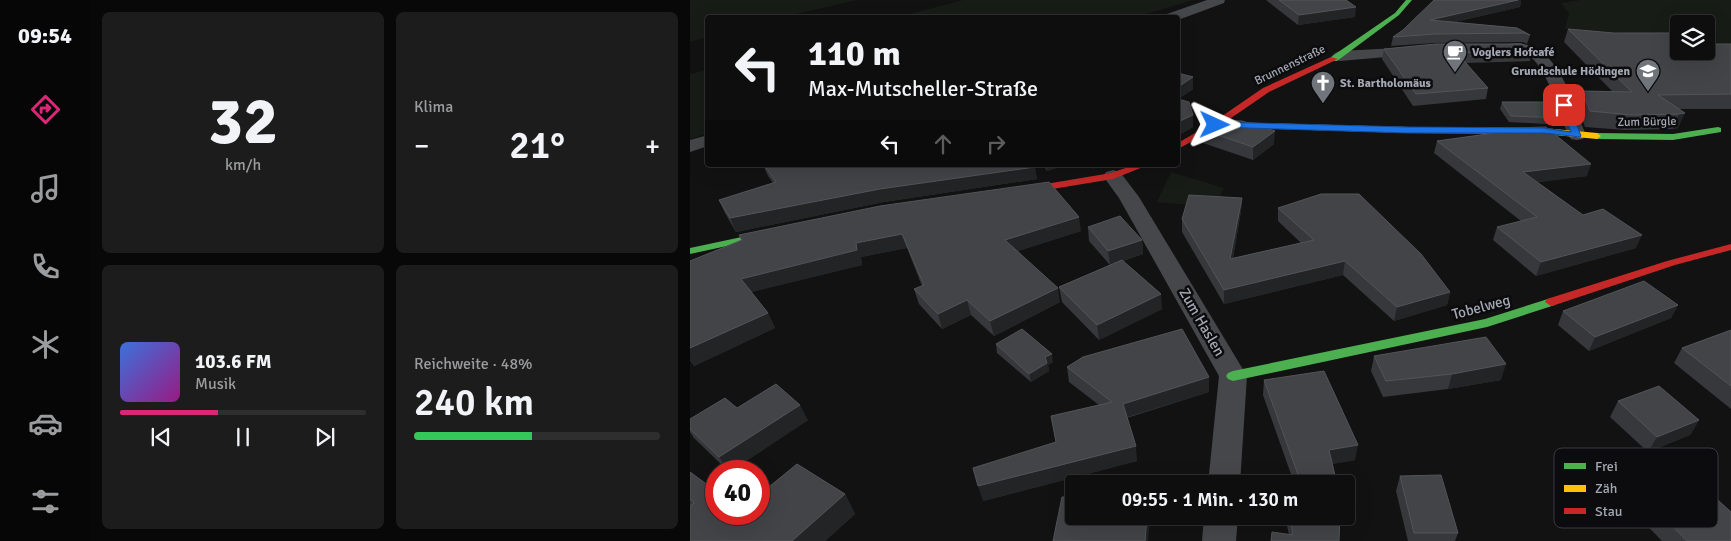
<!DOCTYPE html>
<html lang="de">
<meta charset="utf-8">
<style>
body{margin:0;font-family:Signika,sans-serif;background:#1c1c1c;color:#f1f3f6;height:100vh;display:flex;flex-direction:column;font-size:19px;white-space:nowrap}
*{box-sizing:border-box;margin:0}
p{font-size:16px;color:#9b9c9e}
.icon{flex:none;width:28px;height:28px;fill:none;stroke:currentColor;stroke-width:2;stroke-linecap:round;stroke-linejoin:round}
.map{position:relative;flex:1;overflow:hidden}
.drawer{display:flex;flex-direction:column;gap:12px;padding:12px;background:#080808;width:600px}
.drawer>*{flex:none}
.banner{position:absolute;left:15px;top:15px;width:475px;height:152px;border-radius:5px;box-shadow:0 5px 20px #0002,0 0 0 1px #2e2e2e;background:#0e0e0e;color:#f1f3f6;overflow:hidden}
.controls{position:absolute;left:980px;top:15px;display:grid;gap:10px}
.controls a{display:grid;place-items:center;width:45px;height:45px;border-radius:5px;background:#0e0e0e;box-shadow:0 5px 20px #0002,0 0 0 1px #2e2e2e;font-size:25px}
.speed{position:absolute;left:15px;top:460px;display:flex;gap:10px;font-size:25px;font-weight:700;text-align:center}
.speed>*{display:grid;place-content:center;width:65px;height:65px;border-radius:50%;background:#0e0e0e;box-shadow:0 5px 20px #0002,0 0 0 1px #2e2e2e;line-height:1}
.speed .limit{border:8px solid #d22;background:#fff;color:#111}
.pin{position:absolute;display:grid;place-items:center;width:42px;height:42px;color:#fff;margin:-21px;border-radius:10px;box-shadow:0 2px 8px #0006}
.me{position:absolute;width:55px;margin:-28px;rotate:91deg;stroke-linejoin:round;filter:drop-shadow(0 0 4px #0008)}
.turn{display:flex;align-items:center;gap:18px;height:105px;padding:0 20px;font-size:22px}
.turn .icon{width:65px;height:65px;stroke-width:2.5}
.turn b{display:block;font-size:35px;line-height:42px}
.lanes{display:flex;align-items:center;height:48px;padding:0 20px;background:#0003;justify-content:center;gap:25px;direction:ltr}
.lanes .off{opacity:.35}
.big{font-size:38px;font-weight:600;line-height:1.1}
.drawer .tile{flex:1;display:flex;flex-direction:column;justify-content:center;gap:8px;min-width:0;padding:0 18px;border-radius:8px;background:#1c1c1c}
.drawer .dial{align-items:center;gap:0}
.dial b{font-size:65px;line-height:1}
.song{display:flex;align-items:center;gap:15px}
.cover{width:60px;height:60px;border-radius:8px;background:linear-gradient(135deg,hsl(220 70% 55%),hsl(310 70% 35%))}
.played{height:5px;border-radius:2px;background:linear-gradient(90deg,#db2777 40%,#2e2e2e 40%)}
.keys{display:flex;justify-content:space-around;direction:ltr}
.heat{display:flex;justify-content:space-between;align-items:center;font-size:28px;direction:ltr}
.charge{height:8px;border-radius:4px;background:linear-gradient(90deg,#34c759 48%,#2e2e2e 0)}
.drawer .tiles{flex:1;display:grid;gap:12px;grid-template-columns:repeat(2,1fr)}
.trip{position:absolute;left:375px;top:475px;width:290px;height:50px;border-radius:5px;background:#0e0e0e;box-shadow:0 5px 20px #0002,0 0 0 1px #2e2e2e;font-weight:600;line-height:50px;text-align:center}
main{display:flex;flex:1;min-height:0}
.dock{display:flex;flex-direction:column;width:90px;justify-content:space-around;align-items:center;background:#060606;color:#9b9c9e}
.dock .icon{width:35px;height:35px}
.dock .on{color:#db2777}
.dock b{font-size:22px;color:#f1f3f6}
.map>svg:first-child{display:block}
.green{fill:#171c17}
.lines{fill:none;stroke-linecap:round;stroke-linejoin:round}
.street{fill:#46474a;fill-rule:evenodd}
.fast{fill:#4caf50;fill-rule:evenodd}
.slow{fill:#ffc107;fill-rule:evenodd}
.jam{fill:#c62828;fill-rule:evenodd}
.wall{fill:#37383b}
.shaded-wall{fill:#232425}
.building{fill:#434448;stroke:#525459}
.route{fill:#1a73e8;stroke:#114b97}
.labels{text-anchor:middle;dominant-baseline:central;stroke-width:5;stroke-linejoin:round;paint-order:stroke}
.far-poi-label{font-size:12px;font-weight:bold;fill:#a3a8b3;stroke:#0c0c0e;text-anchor:start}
.far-street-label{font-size:12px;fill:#a3a8b3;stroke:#0c0c0e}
.street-label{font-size:15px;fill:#a3a8b3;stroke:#0c0c0e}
.key{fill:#0c0c0e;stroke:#393b40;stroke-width:1}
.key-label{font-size:14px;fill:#a3a8b3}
</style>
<main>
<nav class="dock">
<b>09:54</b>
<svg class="icon on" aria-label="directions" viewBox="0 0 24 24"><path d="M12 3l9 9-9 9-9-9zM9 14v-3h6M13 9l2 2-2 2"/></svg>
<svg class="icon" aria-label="music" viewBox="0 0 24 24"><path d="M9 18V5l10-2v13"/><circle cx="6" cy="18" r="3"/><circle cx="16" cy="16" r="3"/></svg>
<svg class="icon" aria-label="phone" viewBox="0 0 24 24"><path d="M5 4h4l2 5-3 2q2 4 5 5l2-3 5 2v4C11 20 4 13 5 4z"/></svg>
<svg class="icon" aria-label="climate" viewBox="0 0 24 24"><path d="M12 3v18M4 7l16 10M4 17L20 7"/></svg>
<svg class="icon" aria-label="car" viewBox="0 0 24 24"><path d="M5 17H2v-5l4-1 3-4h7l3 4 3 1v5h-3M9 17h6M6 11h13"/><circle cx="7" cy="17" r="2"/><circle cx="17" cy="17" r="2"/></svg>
<svg class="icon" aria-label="filters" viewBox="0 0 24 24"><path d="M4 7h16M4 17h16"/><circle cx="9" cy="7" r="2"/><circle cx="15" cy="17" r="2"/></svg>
</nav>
<section class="drawer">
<div class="tiles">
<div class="tile dial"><b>32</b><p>km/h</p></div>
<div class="tile"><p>Klima</p>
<div class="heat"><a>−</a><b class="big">21°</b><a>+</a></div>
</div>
<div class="tile">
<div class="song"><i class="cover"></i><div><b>103.6 FM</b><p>Musik</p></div></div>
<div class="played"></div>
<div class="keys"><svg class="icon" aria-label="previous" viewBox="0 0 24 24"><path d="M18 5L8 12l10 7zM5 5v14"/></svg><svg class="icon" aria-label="pause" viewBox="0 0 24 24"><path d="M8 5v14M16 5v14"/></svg><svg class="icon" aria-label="next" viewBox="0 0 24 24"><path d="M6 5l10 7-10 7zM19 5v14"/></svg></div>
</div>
<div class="tile"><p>Reichweite · 48%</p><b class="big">240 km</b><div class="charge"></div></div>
</div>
</section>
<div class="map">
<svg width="1041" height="541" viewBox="0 0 1041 541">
<rect width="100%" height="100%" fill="#121212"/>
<g class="green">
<path d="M0,0h167l-74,17 -75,1 -1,19 -17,5z"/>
<path d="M273,0h231l-58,17h-237z"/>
<path d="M890,0h151v51h-25v-27h-27v13l-114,-8 4,-16 -8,-10z"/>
<path d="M17,70v64l-17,5v-65z"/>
<path d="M481,172l53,16 -10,19 -57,-5z"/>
</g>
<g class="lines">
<g class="street">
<path d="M517,0h18l-1,3 -46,17v-2h-15l1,-3z"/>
<path d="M827,43c43,3 55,59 69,92l-3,4 -6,1 -6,-1 -3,-4c-8,-20 -22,-74 -44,-82 -8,-3 -18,0 -27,-2l-2,-3 2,-3z"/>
<path d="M726,47l5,1 2,3 -2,3 -81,7 -5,-2 -3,-3 3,-3 5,-2z"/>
<path d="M18,135v11l-18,6v-12z"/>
<path d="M423,170l7,2 19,25 108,179 -7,108h-32l11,-108 -100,-178 -16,-22 3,-4z"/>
<path d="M514,516h34l-2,25h-34z"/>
</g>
<g class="fast">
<path d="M716,0h6l-13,15 -62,46h-6v-4l64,-44z"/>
<path d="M1028,127l3,1v4l-48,8 -76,-1 -4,-3 4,-3 76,1z"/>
<path d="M89,229l4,1 1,2 -1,2 -93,20v-6z"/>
<path d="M861,298l6,4 -2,3 -68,22 -254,54 -5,-2 -2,-3 2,-3 5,-2 252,-52z"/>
</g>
<path class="slow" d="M531,122l187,5 136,1 53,5 4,3 -4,3 -53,-5 -136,-1 -190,-6v-4z"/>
<g class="jam">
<path d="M641,57l7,2 -69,33 -51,35 -40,22v-6l34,-20 51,-35z"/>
<path d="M444,165h14l-35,14 -97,16 -5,-3 5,-3 95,-16z"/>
<path d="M1041,244v6l-56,15 -120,40 -4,1 -6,-4 2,-3 120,-38z"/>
</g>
</g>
<g class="wall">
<path d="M576,0h80l9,17 -57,8z"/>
<path d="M744,0h87l-1,7 -65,15 62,6 13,7 -3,9 -4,-2 -89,1 -43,3 2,-9 10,-7z"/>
<path d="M878,29l111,22 52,-7v65h-52l-1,19 -5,1 -48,1 -40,-3 -8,-21 5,-15h30l-48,-49z"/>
<path d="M694,49l148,1 -2,11 -64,2 22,25 -2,11 -73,7 -31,-47z"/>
<path d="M488,73l15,16 -15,10 15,28 -14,8 -1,-1z"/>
<path d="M812,102l61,16 -2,7 -52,-3 -9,-13z"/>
<path d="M824,128l73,48 -50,6 46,33 53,33 -100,28 -43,-36 4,-13 24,-6 -87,-68 3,-12 76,-10z"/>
<path d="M513,130l71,14 -21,16 -50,-17z"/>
<path d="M73,165h271l3,14 -153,23 -148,30 -11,-19 -6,-13 54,-17 -5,-7z"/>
<path d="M353,165h23l-19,6z"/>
<path d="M552,198l-1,13 -8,47 68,-15 -23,-22v-13l172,84 -3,13 -53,16 -51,-46 -119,29 -42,-72v-13z"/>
<path d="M398,227l54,13 1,14 -20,7 39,48 -63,31 -37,-38 -3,-15 51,-22 -21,-24z"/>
<path d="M391,231l-63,20 42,51 -66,34 -23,-21 -29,14 -23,-25 -5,-15 8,-3 -15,-38 -46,9 1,8 -111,27 17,21 7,15 -81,38 -4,-6v-99l52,-20 -3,-6z"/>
<path d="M988,305l-7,13 -82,33 -31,-26 5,-14z"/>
<path d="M1041,330v79l-57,-46 8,-15z"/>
<path d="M306,344l57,18 -5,3 1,6 -18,11 -34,-29z"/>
<path d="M684,356l127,24 -53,9 -65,8 -12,-26z"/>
<path d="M377,367l142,10v15l-82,26 10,43 -154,40 73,-59 43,-37 -30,-23z"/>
<path d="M574,380l91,80 -23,4 5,20h-54v-3l10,-1 -30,-85z"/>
<path d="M928,401l81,19 -9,15 -42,17 -38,-35z"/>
<path d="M47,408l71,12 -77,51h-3l-34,-33 -4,-6v-13z"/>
<path d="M0,472l26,42 129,-20 10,20 -30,27h-135l1,-35 -1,-1z"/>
<path d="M710,476l58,57 -3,8h-47l-12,-50z"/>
<path d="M946,489l95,52h-69l-35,-36z"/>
<path d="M595,516h56l-1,4 -1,21 -50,-6z"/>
</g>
<g class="shaded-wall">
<path d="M828,0h3l-1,7 -92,21 2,-8z"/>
<path d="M666,7l-1,10 -57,8 1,-10z"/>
<path d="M503,77v12l-15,10v-12z"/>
<path d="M995,113l-7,15 -5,1 6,-15z"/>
<path d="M503,115v12l-14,8 -1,-13z"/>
<path d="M585,131l-1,13 -21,16v-13z"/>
<path d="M901,164l-4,12 -68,9 4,-13z"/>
<path d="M356,165h20l-19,6z"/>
<path d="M345,167l2,12 -153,23 -148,30 -6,-14 150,-29z"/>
<path d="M552,198l-1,13 -11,61v-13z"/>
<path d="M389,217l2,14 -73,23 -3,-14z"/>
<path d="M212,234l5,14 -46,9 1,8 -114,28 -7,-14 115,-36z"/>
<path d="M952,235l-6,13 -100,28 5,-14z"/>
<path d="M452,240l1,14 -33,11 -2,-14z"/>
<path d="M655,261l-2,14 -119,29v-14z"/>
<path d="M368,288l2,14 -66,34 -4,-15z"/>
<path d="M760,292l-3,13 -53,16 3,-14z"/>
<path d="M471,294l1,15 -63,31 -2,-15z"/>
<path d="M277,300l4,15 -29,14 -4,-15z"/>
<path d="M988,305l-7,13 -82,33 6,-14z"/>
<path d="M78,313l7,15 -81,38 -4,-7v-11z"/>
<path d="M362,354l1,8 -5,3 1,6 -18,11 -2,-8 16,-17z"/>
<path d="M816,364l-5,16 -53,9 4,-15z"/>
<path d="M519,377v15l-85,26 -1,-14z"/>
<path d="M110,405l8,15 -77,51h-2l-10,-14z"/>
<path d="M1009,420l-9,15 -42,17 9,-15z"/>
<path d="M668,445l-3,15 -28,5 2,-15z"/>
<path d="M446,446l1,15 -154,40 -5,-15z"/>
<path d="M155,494l10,20 -30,27h-33z"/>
<path d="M457,516h3v4l-2,21h-3z"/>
</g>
<g class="building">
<path d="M589,0h67l10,7 -57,8z"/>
<path d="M744,0h84l-88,20 87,8 13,7 -5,-2 -90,1 -42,3 10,-7z"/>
<path d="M878,29l46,4h58l7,4v14h27v-7h25v50l-73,1 27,18 -6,1 -48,1 -41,-4 -8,-20 50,1z"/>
<path d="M746,44h86l10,6 -75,3 31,35 -72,6 -32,-45z"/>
<path d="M488,73l15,4 -15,10z"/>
<path d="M488,99l11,3 4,13 -15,7z"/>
<path d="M812,102h56l5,16 -52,-2z"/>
<path d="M530,120l22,1 33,10 -22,16 -50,-17z"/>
<path d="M856,127l45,37 -68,8 60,43 20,-6 39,26 -101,27 -44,-35 40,-10 -100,-76 79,-11 -2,-2z"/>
<path d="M74,165h270l1,2 -155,22 -150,29 -11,-18 57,-18z"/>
<path d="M359,182l30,35 -74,23 53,48 -68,33 -23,-21 -29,14 -24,-25 10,-4 -22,-51 -46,9 1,7 -116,29 27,34 -78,35v-87l52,-21 -3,-5 141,-29z"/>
<path d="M631,194h38l62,60 29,38 -53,15 -52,-46 -121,29 -42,-71 7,-24 53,3 -12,61 84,-19 -36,-32z"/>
<path d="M430,216l22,24 -34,11 -20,-24z"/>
<path d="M432,260l39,34 -64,31 -38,-38z"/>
<path d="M954,281l34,24 -83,32 -32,-26z"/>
<path d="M332,329l30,25 -7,3 2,6 -18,11 -33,-30z"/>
<path d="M492,329l27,48 -86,27 13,42 -158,40 -5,-18 83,-26 -5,-26 61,-14 -45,-35 16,-10z"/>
<path d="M1041,330v56l-49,-38z"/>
<path d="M796,337l20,27 -54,10 -66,7 -12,-25z"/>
<path d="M634,371l34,74 -29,5 8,34h-54v-3l17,-1 -36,-100z"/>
<path d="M86,384l24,21 -81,52 -29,-28v-10l35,-21 12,10z"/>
<path d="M969,386l40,34 -42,17 -39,-36z"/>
<path d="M107,464l48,30 -53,47h-102v-35l4,-3 -4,-4v-27l26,19v23h43v-19z"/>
<path d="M995,470l46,42v29h-44l-51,-52z"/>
<path d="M751,475l17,58h-44l-14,-57z"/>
<path d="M372,497h12v19h73l-2,25h-92z"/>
<path d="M600,516h50l-1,25h-68l1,-9 21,3z"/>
</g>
<path class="route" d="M874,103l5,2 12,31 -1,1 -36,-4h-136l-193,-6 -5,-2 5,-3 193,5 136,1 27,4 -11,-27z"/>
<defs>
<symbol id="cafe-pin" viewBox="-11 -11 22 30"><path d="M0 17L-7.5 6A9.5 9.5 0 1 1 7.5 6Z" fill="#70747b" stroke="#0c0c0e"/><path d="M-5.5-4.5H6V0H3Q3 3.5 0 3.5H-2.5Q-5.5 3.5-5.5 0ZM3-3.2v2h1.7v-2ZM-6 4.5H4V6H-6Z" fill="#fff"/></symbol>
<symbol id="school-pin" viewBox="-11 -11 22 30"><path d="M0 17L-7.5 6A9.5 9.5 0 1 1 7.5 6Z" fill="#70747b" stroke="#0c0c0e"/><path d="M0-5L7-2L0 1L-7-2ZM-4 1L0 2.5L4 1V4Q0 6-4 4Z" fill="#fff"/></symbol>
<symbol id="church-pin" viewBox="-11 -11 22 30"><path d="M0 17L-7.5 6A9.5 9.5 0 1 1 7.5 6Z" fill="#70747b" stroke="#0c0c0e"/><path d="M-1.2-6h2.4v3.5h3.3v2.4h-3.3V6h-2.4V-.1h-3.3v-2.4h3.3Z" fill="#fff"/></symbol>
</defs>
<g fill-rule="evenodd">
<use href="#cafe-pin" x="751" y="38" width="28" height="38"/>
<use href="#school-pin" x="944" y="57" width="28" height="38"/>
<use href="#church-pin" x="619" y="69" width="28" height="38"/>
</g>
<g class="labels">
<g class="far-poi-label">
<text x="782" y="52">Voglers Hofcafé</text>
<text x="940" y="71" text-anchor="end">Grundschule Hödingen</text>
<text x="650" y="83">St. Bartholomäus</text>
</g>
<g class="far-street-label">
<text transform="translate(600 65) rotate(-26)">Brunnenstraße</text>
<text transform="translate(957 122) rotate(-1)">Zum Bürgle</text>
</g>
<g class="street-label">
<text transform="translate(791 307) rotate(-15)">Tobelweg</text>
<text transform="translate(512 322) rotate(60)">Zum Haslen</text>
</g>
</g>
<rect x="864" y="448" width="164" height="80" rx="8" class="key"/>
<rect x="874" y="463" width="22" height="6" fill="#4caf50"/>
<rect x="874" y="485" width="22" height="7" fill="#ffc107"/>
<rect x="874" y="508" width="22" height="6" fill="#c62828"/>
<g class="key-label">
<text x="905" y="471">Frei</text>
<text x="905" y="493">Zäh</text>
<text x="905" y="516">Stau</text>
</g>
</svg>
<div class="controls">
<a><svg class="icon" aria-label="layers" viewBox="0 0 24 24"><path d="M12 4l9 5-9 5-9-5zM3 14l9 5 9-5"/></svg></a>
</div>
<div class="speed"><div class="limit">40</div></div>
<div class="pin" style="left:874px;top:105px;background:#d93025"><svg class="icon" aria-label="arrive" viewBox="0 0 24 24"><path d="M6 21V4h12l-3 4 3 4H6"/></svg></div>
<svg class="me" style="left:525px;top:125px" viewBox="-20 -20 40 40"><path d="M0-17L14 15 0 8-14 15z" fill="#1a73e8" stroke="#fff" stroke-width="4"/></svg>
<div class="trip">09:55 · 1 Min. · 130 m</div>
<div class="banner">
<div class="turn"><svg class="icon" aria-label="left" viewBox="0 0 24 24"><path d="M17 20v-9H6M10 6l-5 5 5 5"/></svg><div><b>110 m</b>Max-Mutscheller-Straße</div></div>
<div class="lanes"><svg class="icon" aria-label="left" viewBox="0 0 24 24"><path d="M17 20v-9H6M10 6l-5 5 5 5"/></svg><svg class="icon off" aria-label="ahead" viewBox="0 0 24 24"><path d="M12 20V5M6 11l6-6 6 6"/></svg><svg class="icon off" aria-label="right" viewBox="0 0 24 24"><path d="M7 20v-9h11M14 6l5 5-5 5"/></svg></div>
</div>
</div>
</main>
